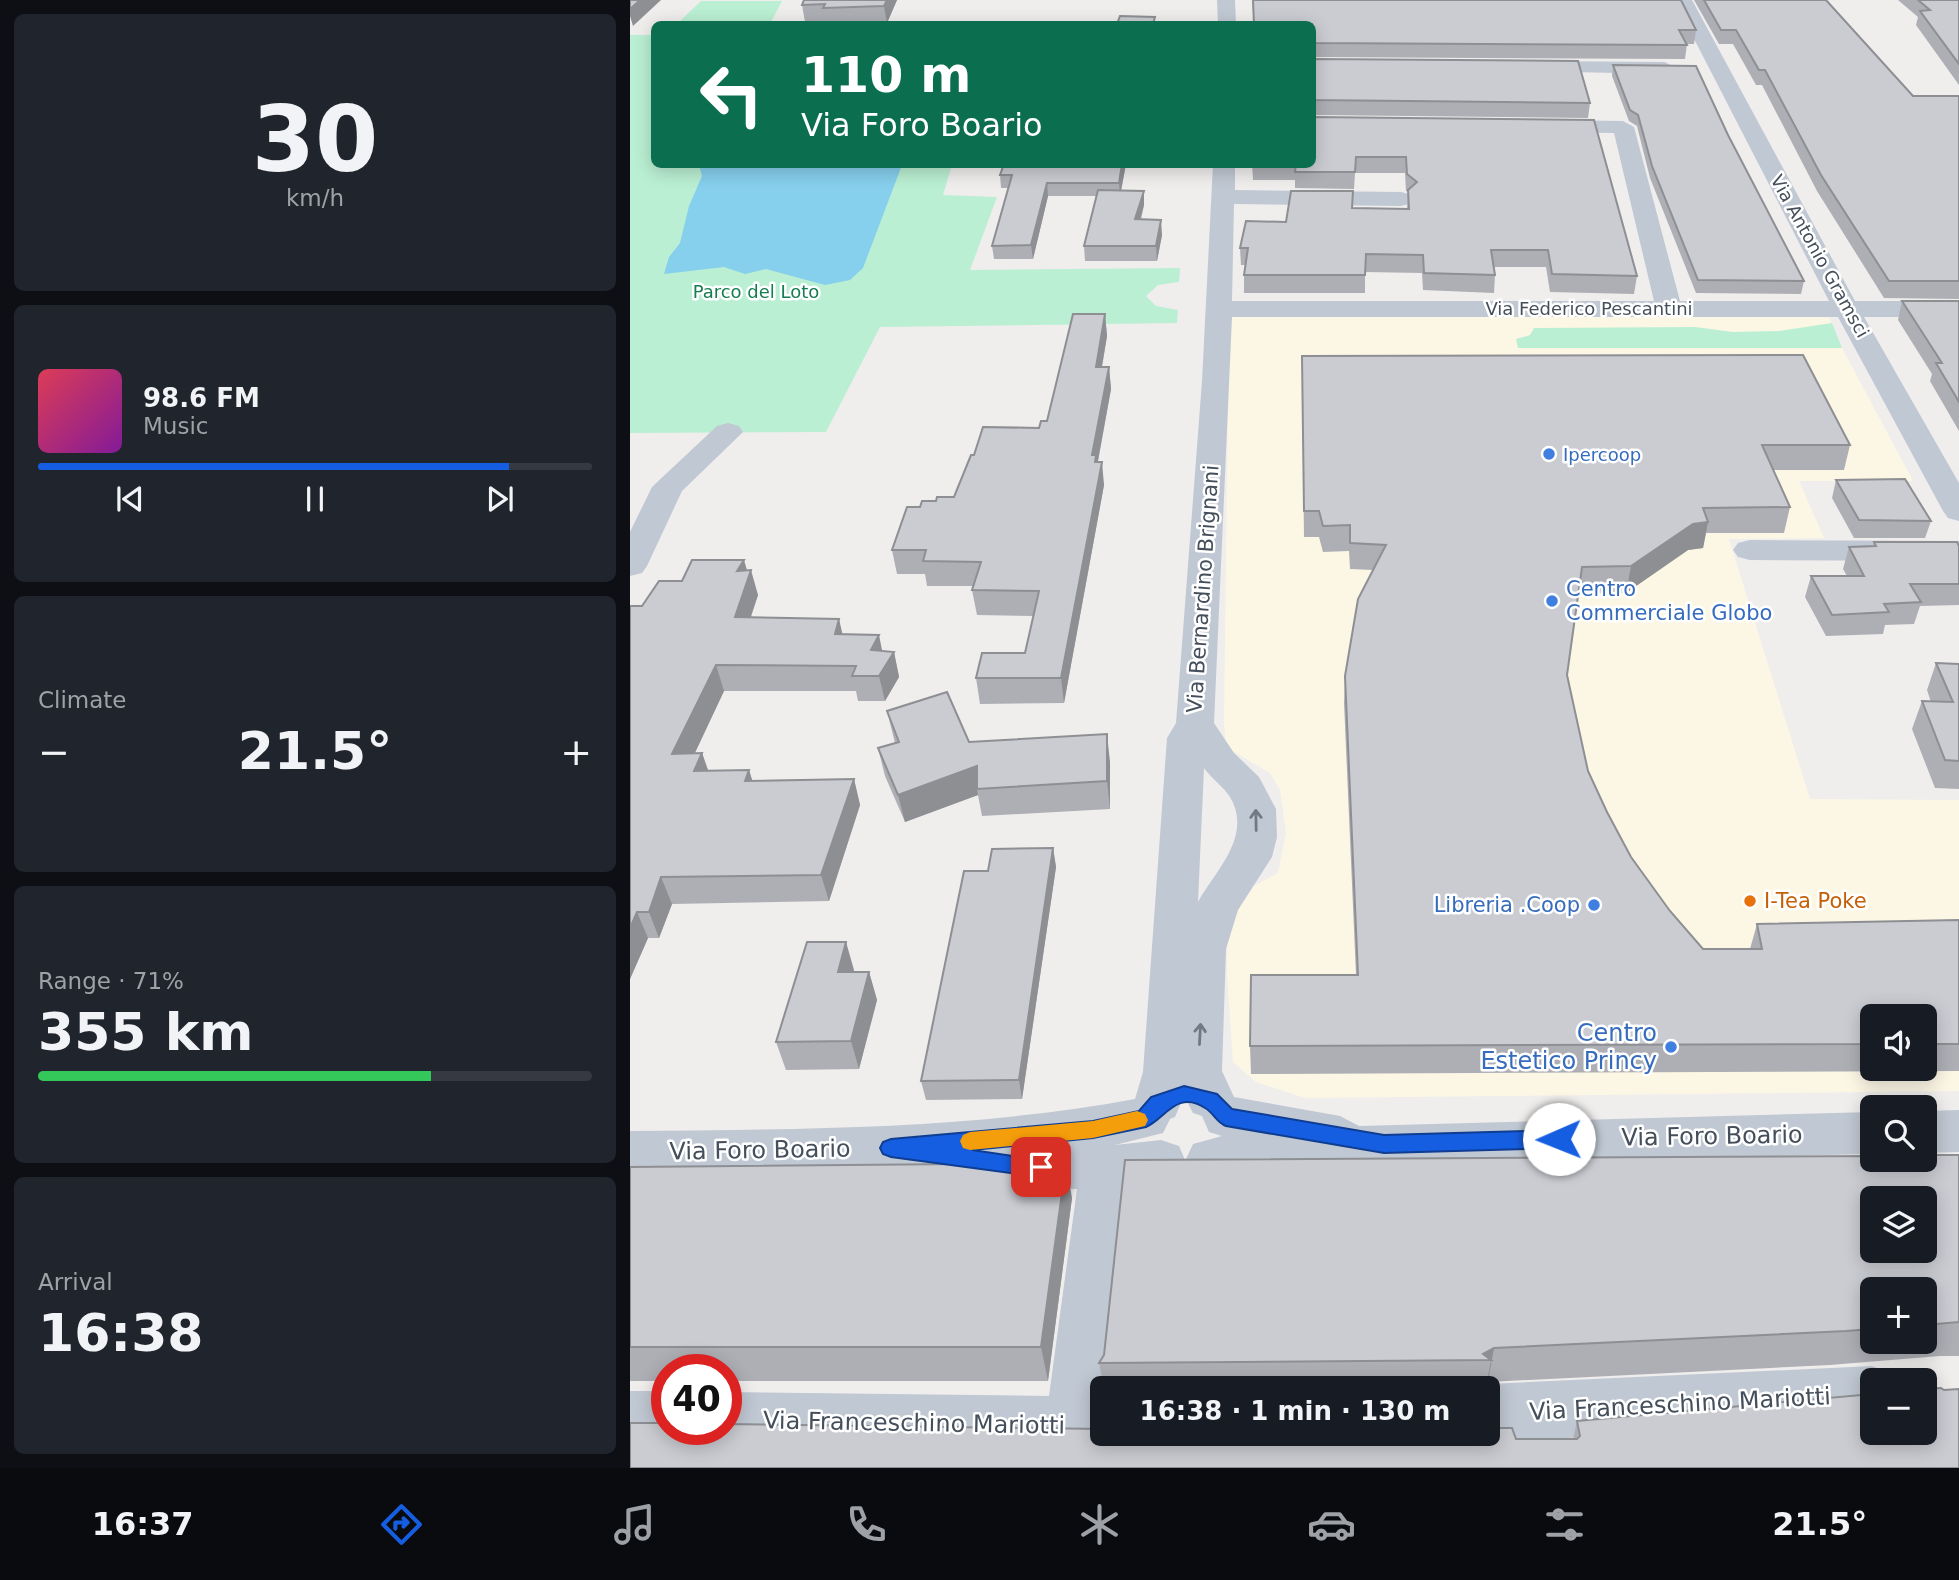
<!DOCTYPE html>
<meta charset="utf-8">
<style>
body{margin:0;font-family:"DejaVu Sans",sans-serif;background:#20242c;color:#f1f3f6;height:100vh;display:flex;flex-direction:column;font-size:26px;white-space:nowrap}
*{box-sizing:border-box;margin:0}
p{font-size:23px;color:#9ea1a6}
.icon{flex:none;width:38px;height:38px;fill:none;stroke:currentColor;stroke-width:2;stroke-linecap:round;stroke-linejoin:round}
.map{position:relative;flex:1;overflow:hidden}
.drawer{display:flex;flex-direction:column;gap:14px;padding:14px;background:#0d0f14;width:630px}
.drawer>*{flex:none}
.top-card{position:absolute;left:21px;top:21px;width:665px;height:147px;border-radius:10px;box-shadow:0 4px 18px #0003;background:#0b6e4f;color:#fff;overflow:hidden}
.tools{position:absolute;left:1230px;top:1004px;display:grid;gap:14px}
.tools a{display:grid;place-items:center;width:77px;height:77px;border-radius:10px;background:#171b24;box-shadow:0 4px 18px #0003;font-size:35px}
.speed{position:absolute;left:21px;top:1354px;display:flex;gap:14px;font-size:35px;font-weight:700;text-align:center}
.speed>*{display:grid;place-content:center;width:91px;height:91px;border-radius:50%;background:#171b24;box-shadow:0 4px 18px #0003;line-height:1}
.speed .limit{border:10px solid #d22;background:#fff;color:#111}
.pin{position:absolute;display:grid;place-items:center;width:60px;height:60px;color:#fff;margin:-30px;border-radius:14px;box-shadow:0 4px 10px #0006}
.me{position:absolute;width:77px;margin:-38px;rotate:269deg;stroke-linejoin:round;filter:drop-shadow(0 0 5px #0008)}
.turn{display:flex;align-items:center;gap:24px;height:147px;padding:0 35px;font-size:32px}
.turn .icon{width:91px;height:91px;stroke-width:2.5}
.turn b{display:block;font-size:49px;line-height:60px}
.big{font-size:52px;font-weight:700;line-height:1.1}
.drawer .widget{flex:1;display:flex;flex-direction:column;justify-content:center;gap:10px;min-width:0;padding:0 24px;border-radius:10px;background:#20242c}
.drawer .dial{align-items:center;gap:0}
.dial b{font-size:91px;line-height:1}
.song{display:flex;align-items:center;gap:21px}
.cover{width:84px;height:84px;border-radius:10px;background:linear-gradient(135deg,hsl(350 70% 55%),hsl(290 70% 35%))}
.played{height:7px;border-radius:4px;background:linear-gradient(90deg,#165ee1 85%,#363941 85%)}
.keys{display:flex;justify-content:space-around;direction:ltr}
.heat{display:flex;justify-content:space-between;align-items:center;font-size:38px;direction:ltr}
.charge{height:10px;border-radius:5px;background:linear-gradient(90deg,#34c759 71%,#363941 0)}
.trip{position:absolute;left:460px;top:1376px;width:410px;height:70px;border-radius:10px;background:#171b24;box-shadow:0 4px 18px #0003;font-weight:700;line-height:70px;text-align:center}
.menu{display:flex;height:112px;justify-content:space-around;align-items:center;background:#090b0e;color:#9ea1a6}
.menu .icon{width:49px;height:49px}
.menu .on{color:#165ee1}
.menu b{font-size:32px;color:#f1f3f6}
main{display:flex;flex:1;min-height:0}
.map>svg:first-child{display:block}
.commercial{fill:#fcf7e5;fill-rule:evenodd}
.green{fill:#baefd3}
.water{fill:#86cfed}
.lines{fill:none;stroke-linecap:round;stroke-linejoin:round}
.minor{fill:#c0c8d3;fill-rule:evenodd}
.wall{fill:#aeafb5;fill-rule:evenodd}
.shaded-wall{fill:#8d8f93}
.building{fill:#caccd2;stroke:#8d8f93;stroke-width:2;fill-rule:evenodd}
.oneway{stroke:#707985}
.route{fill:#165ee1;stroke:#0e3d92;stroke-width:2}
.slow{fill:#f59e0b}
.shop-dot{fill:#3f7fe0;stroke:#fff;stroke-width:2.5}
.food-dot{fill:#e8710a;stroke:#fff;stroke-width:2.5}
.labels{text-anchor:middle;dominant-baseline:central;stroke-width:5;stroke-linejoin:round;paint-order:stroke}
.far-street-label{font-size:18px;fill:#454f5b;stroke:#fff}
.far-park-label{font-size:18px;fill:#157d52;stroke:#fff}
.far-shop-label{font-size:18px;fill:#366cbe;stroke:#fff;text-anchor:start}
.street-label{font-size:21px;fill:#454f5b;stroke:#fff}
.shop-label{font-size:21px;fill:#366cbe;stroke:#fff;text-anchor:start}
.food-label{font-size:21px;fill:#c56008;stroke:#fff;text-anchor:start}
.near-shop-label{font-size:24px;fill:#366cbe;stroke:#fff;text-anchor:end}
.near-street-label{font-size:24px;fill:#454f5b;stroke:#fff}
</style>
<main>
<section class="drawer">
<div class="widget dial"><b>30</b><p>km/h</p></div>
<div class="widget">
<div class="song"><i class="cover"></i><div><b>98.6 FM</b><p>Music</p></div></div>
<div class="played"></div>
<div class="keys"><svg class="icon" aria-label="previous" viewBox="0 0 24 24"><path d="M18 5L8 12l10 7zM5 5v14"/></svg><svg class="icon" aria-label="pause" viewBox="0 0 24 24"><path d="M8 5v14M16 5v14"/></svg><svg class="icon" aria-label="next" viewBox="0 0 24 24"><path d="M6 5l10 7-10 7zM19 5v14"/></svg></div>
</div>
<div class="widget"><p>Climate</p>
<div class="heat"><a>−</a><b class="big">21.5°</b><a>+</a></div>
</div>
<div class="widget"><p>Range · 71%</p><b class="big">355 km</b><div class="charge"></div></div>
<div class="widget"><p>Arrival</p><b class="big">16:38</b></div>
</section>
<div class="map">
<svg width="1329" height="1468" viewBox="0 0 1329 1468">
<rect width="100%" height="100%" fill="#f0eded"/>
<path class="commercial" d="M599,315h599l14,33 71,133h-114l25,57 -95,1 81,260 149,1v291l-654,7 -49,-16 -23,-20 -6,-89v-61l23,-24 28,-15 8,-40 -6,-43 -10,-17 -44,-26 -2,-24zM1242,1017h53v52h-53z"/>
<g class="green">
<path d="M71,1h81l-12,23h-93z"/>
<path d="M0,35h24v129l298,1 -9,30 54,2 -27,73 210,-2 -1,14 -21,3 -12,11 10,10 22,4 -1,13 -297,4 -54,105 -196,1z"/>
<path d="M1202,323l10,25h-324l-2,-9 14,-4 4,-7 161,-1 38,5 46,-1z"/>
</g>
<path class="water" d="M69,165v-1l203,1 -39,103 -13,12 -25,5 -59,-16 -21,5 -21,-7 -60,7 5,-17 11,-14 9,-37 13,-30z"/>
<g class="lines">
<g class="minor">
<path d="M587,0h18l1,24h-18z"/>
<path d="M1044,0h18l163,301h104v16h-95l95,166v38l-11,-3 -5,-7 -105,-194h-606l-18,406 20,30 25,24 17,32 1,28 -5,20 -34,53 -12,39 -4,122 12,26 106,19 19,10 513,-14v42l-488,11c-47,7 -149,24 -191,9l-7,-15 7,-15 29,-8 -13,-4 -7,-16 -9,-3 -9,-17 -9,21 -5,2 -7,14 -48,12 46,-5 18,6 7,16 -7,16 -18,6 -33,4 -21,200h-5v45h26l-5,13 -21,9 -376,-5 -21,-9 -4,-11h25v-38l323,4 28,-207 -63,-1 -18,-6 -7,-16 1,-3 -101,7 -259,5v-44c169,-2 338,-1 505,-32l8,-27 24,-334 9,-15 26,-342 11,-217h22v26l166,2 8,2 4,5 -4,5 -8,2 -167,-2 -2,97h422l-40,-168 -68,-1 -11,-6 11,-6 77,1 11,6 46,174h149zM574,768c7,10 19,18 26,29 23,39 -14,73 -32,105z"/>
<path d="M899,61l136,1 10,6 -10,6 -143,-3 -3,-4 3,-4z"/>
<path d="M98,423l11,3 4,6 -61,59 -35,75 -5,7 -12,3v-44l22,-45 65,-61z"/>
<path d="M1120,540l209,1v20l-209,-1 -12,-3 -5,-7 5,-7z"/>
<path d="M1329,1110v42l-34,1v-42z"/>
<path d="M1242,1366l20,8 3,7h-23v41l-384,20 -20,-9h20v-45h-8l8,-4z"/>
<path d="M0,1391h37v39h25l-4,10 -21,9h-37z"/>
</g>
</g>
<g class="wall">
<path d="M174,0h93l-10,23 -60,1 -1,-3 -21,1 -3,-17z"/>
<path d="M622,0h429l15,30 -2,14h-7l-2,15 -373,-2v-33h-58z"/>
<path d="M1064,0h132l87,96h46v203l-75,-1 -67,-107 -55,-106h-6l-23,-41h-14z"/>
<path d="M1268,0h61v85l-43,-60 2,-8z"/>
<path d="M682,59l278,44 -2,15 -276,-3z"/>
<path d="M983,65l115,70 76,146 -3,13 -105,-1 -46,-115 -13,-52 -8,-5 -17,-45z"/>
<path d="M682,117l282,3 43,156 -3,18 -84,-2 -4,-25h-52l1,8 -1,18 -71,-3 -1,-17 -57,-1v21h-121v-18l1,-10h-4l-1,-17 46,-26 67,-14 54,1 1,-17 -2,-1 -1,-18h-50l-1,16 -59,-1v-8h-42l-1,-16h60z"/>
<path d="M374,164h122l-5,27h23v14l-3,15 21,15 -5,26h-72l-1,-15 12,-50h-48l-15,63h-39l-2,-13 16,-58h-7l-1,-13z"/>
<path d="M1272,301h57v130l-29,-50 2,-7 -34,-54z"/>
<path d="M475,314l2,22 -5,31h7l2,22 -13,73 6,23 -40,218 -84,1 -4,-26 49,-25 9,-37 -57,-1 -5,-25 2,-4h-47l-2,-12h-28l-5,-24 28,-43 16,-6 18,-4 20,-42 65,-27 8,-7z"/>
<path d="M672,380l548,65 -6,25h-71l17,37 -6,26h-78l-3,15 -15,2 -62,43h-48l-11,82 21,96 19,41 24,45 39,54 33,38h47l7,-25 202,-4v151l-708,3 -1,-28 106,-71 -12,-272 1,-27 28,-106 -23,-1 -1,-18 -26,1 -4,-15h-15zM1242,1017h53v52h-53z"/>
<path d="M1206,480l95,41 -6,17h-71l-22,-40z"/>
<path d="M1244,542l85,4v59l-39,1 -6,18 -29,1 -2,9 -57,2 -21,-39 6,-21h36l-4,-7 6,-22 24,-1z"/>
<path d="M117,570l11,25 -7,22 92,17 39,17 12,1 5,25 -14,24h-27l-2,-10h-132l-29,62h7l6,17h41l3,10 102,-1 6,26 -31,96 -157,3 -13,34h-11l-18,41v-373h12l40,-25z"/>
<path d="M1306,663l23,1v125l-24,-1 -23,-59 10,-28 9,1 -4,-12z"/>
<path d="M257,711l82,31 141,20v47l-128,7 -4,-21 -73,27 -20,-46 -7,-28 17,-5z"/>
<path d="M423,848l3,19 -34,232 -96,1 -5,-19 67,-210z"/>
<path d="M216,942l7,30h16l8,28 -18,69 -73,1 -10,-28z"/>
<path d="M1329,1155v201h-19l-110,9 -343,17 -1,6h-382l-5,-25zM1242,1290h53v52h-53z"/>
<path d="M0,1167l442,31 -24,183h-322v-11h-59v11h-37z"/>
<path d="M1314,1390l15,78 -443,-29h57l4,-18z"/>
</g>
<g class="shaded-wall">
<path d="M10,0h21l-28,26 -3,-10v-7z"/>
<path d="M257,0h10l-10,23 -3,-17z"/>
<path d="M492,164h4l-6,32 -1,-13z"/>
<path d="M417,183l1,13 -15,63 -2,-14z"/>
<path d="M514,191v14l-8,29 -1,-15z"/>
<path d="M531,220l1,15 -5,26 -1,-15z"/>
<path d="M475,314l2,22 -9,53 -2,-22z"/>
<path d="M479,367l2,22 -14,76 5,-3 2,23 -40,218 -3,-25 31,-223z"/>
<path d="M1078,522l-5,26 -15,2 -62,43 5,-27 62,-42z"/>
<path d="M114,560l5,17 2,-7 7,25 -16,47 -7,-25 2,-46z"/>
<path d="M209,619l6,26 -10,-11z"/>
<path d="M249,635l5,25 -13,-10z"/>
<path d="M264,652l5,25 -14,24 -6,-25z"/>
<path d="M86,665l8,26 -42,89 -10,-26z"/>
<path d="M477,734l3,28v47l-3,-28z"/>
<path d="M72,753l9,26 -17,-8z"/>
<path d="M347,766v23l1,6 -73,27 -7,-27z"/>
<path d="M119,770l8,26 -12,-15z"/>
<path d="M224,779l6,26 -31,96 -8,-26z"/>
<path d="M423,848l3,19 -34,232 -3,-19z"/>
<path d="M31,877l11,27 -13,34 -10,-26z"/>
<path d="M7,912l11,26 -18,41v-51z"/>
<path d="M216,942l8,28 -8,29 -8,-27z"/>
<path d="M239,972l8,28 -18,69 -8,-28z"/>
<path d="M436,1163l6,35 -24,183 -7,-34z"/>
<path d="M864,1348l-6,33 -1,1 4,-22 -8,-6z"/>
</g>
<g class="building">
<path d="M0,0h10l-10,9z"/>
<path d="M174,0h83l-3,6 -61,2 2,-4 -23,1z"/>
<path d="M623,0h428l15,30h-17l8,15 -375,-2v-19h-58z"/>
<path d="M1074,0h122l87,96h46v185h-70l-68,-106 -56,-105h-6l-23,-40h-15z"/>
<path d="M1288,0h41v64l-39,-53 10,-1z"/>
<path d="M490,16l35,1 -2,7h-36z"/>
<path d="M682,59l266,2 12,42 -278,-3z"/>
<path d="M983,65l83,1 32,69 76,146 -106,-1 -46,-114 -14,-51 -8,-5z"/>
<path d="M682,117l282,3 43,156 -85,-2 -4,-24h-57l4,25 -71,-2 -1,-18 -57,-1 -1,21h-121l4,-27h-8l6,-27 40,1 5,-31h62l-1,17 57,1 -1,-19 9,-8 -10,-8 -1,-17h-50l-1,15h-60l1,-8h16z"/>
<path d="M374,164h118l-3,19h-72l-16,62 -39,1 20,-71h-12z"/>
<path d="M468,190l46,1 -9,28 26,1 -5,26h-72z"/>
<path d="M1272,301h57v101l-23,-39h6z"/>
<path d="M443,314h32l-9,53h13l-17,88h4l-1,7h7l-41,216h-85l6,-25h43l14,-62 -67,-1 9,-28 -58,-1 3,-11h-34l15,-43h13l2,-6h14l1,-4h17l17,-42h3l9,-28 56,1 2,-7h6z"/>
<path d="M1173,355l47,90h-88l28,62 -87,1 5,14 -15,2 -62,42 -49,1 -15,108 21,96 19,41 24,45 39,54 33,38h59l-5,-25 202,-4v124h-34v-27h-53v27l-622,2 1,-71h107l-13,-299 13,-77 28,-54 -36,-2v-18l-27,1 -4,-15h-15l-2,-155z"/>
<path d="M1275,479l26,42 -72,-1 -23,-40z"/>
<path d="M1244,542h83l2,4v38h-49l11,18 -37,2 5,8 -57,3 -21,-39h53l-15,-29 27,-1z"/>
<path d="M62,560h52l-7,11 14,-1 -16,47 104,2 -4,15 44,1 -8,15 23,2 -15,24h-27l4,-10 -140,-1 -44,89 30,-1 -8,18 55,-1 -4,11 109,-2 -33,96 -160,2 -12,35h-12l-7,16v-322h12l17,-25h23z"/>
<path d="M1306,663l23,1v97l-14,-1 -23,-59 31,1z"/>
<path d="M317,692l22,50 138,-8v47l-130,8v-23l-79,29 -20,-47 21,-6 -12,-31z"/>
<path d="M423,848l-34,232 -98,1 43,-210h24l4,-22z"/>
<path d="M177,942h39l-8,30h31l-18,69 -75,1z"/>
<path d="M1295,1155h34v167l-34,3v-35h-53v39l-26,2 -352,17 -11,6 8,6 -392,3 5,-8 21,-195 747,-4v4h53zM1242,1199h53v52h-53z"/>
<path d="M436,1163l-25,184h-411v-180z"/>
<path d="M1311,1388l3,2 15,-1v79h-1329v-45h37v7h59v-6l376,5v4h386v-5h24l4,11h61l3,-3 -3,-15 295,-27v39h53v-44z"/>
</g>
<defs><path id="oneway-shaft" d="M-6 0H5M1.5-3L5.5 0L1.5 3" fill="none" stroke-width="1.6" stroke-linecap="round" stroke-linejoin="round" transform="scale(1.75)"/></defs>
<g class="oneway">
<use href="#oneway-shaft" transform="translate(626 820) rotate(-91)"/>
<use href="#oneway-shaft" transform="translate(570 1034) rotate(-87)"/>
</g>
<path class="route" d="M554,1086l33,8 15,15 152,26 175,-5 7,3 3,6 -3,7 -7,2 -175,5 -158,-27c-10,-4 -12,-13 -21,-18 -28,-19 -41,12 -59,19l-53,11 -121,12 76,11 3,6 -3,7 -7,3 -150,-20 -8,-3 -3,-6 3,-6 8,-3 202,-18 46,-10 12,-14z"/>
<path class="slow" d="M507,1111l8,3 3,6 -3,6 -52,12 -123,12 -7,-2 -3,-7 3,-6 7,-3 123,-11z"/>
<g class="shop-dot">
<circle cx="919" cy="454" r="7"/>
<circle cx="922" cy="601" r="7"/>
<circle cx="964" cy="905" r="7"/>
<circle cx="1041" cy="1047" r="7"/>
</g>
<circle class="food-dot" cx="1120" cy="901" r="7"/>
<g class="labels">
<g class="far-street-label">
<text transform="translate(1190 256) rotate(61)">Via Antonio Gramsci</text>
<text x="959" y="308">Via Federico Pescantini</text>
</g>
<g class="far-park-label">
<text x="126" y="291">Parco del Loto</text>
</g>
<g class="far-shop-label">
<text x="933" y="454">Ipercoop</text>
</g>
<g class="street-label">
<text transform="translate(573 589) rotate(-86)">Via Bernardino Brignani</text>
</g>
<g class="shop-label">
<text x="936" y="589">Centro<tspan x="936" dy="24">Commerciale Globo</tspan></text>
<text x="950" y="905" text-anchor="end">Libreria .Coop</text>
</g>
<g class="food-label">
<text x="1134" y="901">I-Tea Poke</text>
</g>
<g class="near-shop-label">
<text x="1027" y="1033">Centro<tspan x="1027" dy="28">Estetico Princy</tspan></text>
</g>
<g class="near-street-label">
<text transform="translate(1082 1136) rotate(-1)">Via Foro Boario</text>
<text transform="translate(130 1150) rotate(-1)">Via Foro Boario</text>
<text transform="translate(1050 1404) rotate(-3)">Via Franceschino Mariotti</text>
<text transform="translate(284 1423) rotate(1)">Via Franceschino Mariotti</text>
</g>
</g>
</svg>
<div class="tools">
<a><svg class="icon" aria-label="sound" viewBox="0 0 24 24"><path d="M4 9h4l5-4v14l-5-4H4zM17 9q2 3 0 6"/></svg></a>
<a><svg class="icon" aria-label="search" viewBox="0 0 24 24"><circle cx="10" cy="10" r="6"/><path d="M15 15l6 6"/></svg></a>
<a><svg class="icon" aria-label="layers" viewBox="0 0 24 24"><path d="M12 4l9 5-9 5-9-5zM3 14l9 5 9-5"/></svg></a>
<a>+</a>
<a>−</a>
</div>
<div class="speed"><div class="limit">40</div></div>
<div class="pin" style="left:411px;top:1167px;background:#d93025"><svg class="icon" aria-label="arrive" viewBox="0 0 24 24"><path d="M6 21V4h12l-3 4 3 4H6"/></svg></div>
<svg class="me" style="left:929px;top:1139px" viewBox="-20 -20 40 40"><circle r="19" fill="#fff"/><path d="M0-13L10 11 0 6-10 11z" fill="#165ee1"/></svg>
<div class="trip">16:38 · 1 min · 130 m</div>
<div class="top-card">
<div class="turn"><svg class="icon" aria-label="left" viewBox="0 0 24 24"><path d="M17 20v-9H6M10 6l-5 5 5 5"/></svg><div><b>110 m</b>Via Foro Boario</div></div>
</div>
</div>
</main>
<nav class="menu">
<b>16:37</b>
<svg class="icon on" aria-label="directions" viewBox="0 0 24 24"><path d="M12 3l9 9-9 9-9-9zM9 14v-3h6M13 9l2 2-2 2"/></svg>
<svg class="icon" aria-label="music" viewBox="0 0 24 24"><path d="M9 18V5l10-2v13"/><circle cx="6" cy="18" r="3"/><circle cx="16" cy="16" r="3"/></svg>
<svg class="icon" aria-label="phone" viewBox="0 0 24 24"><path d="M5 4h4l2 5-3 2q2 4 5 5l2-3 5 2v4C11 20 4 13 5 4z"/></svg>
<svg class="icon" aria-label="climate" viewBox="0 0 24 24"><path d="M12 3v18M4 7l16 10M4 17L20 7"/></svg>
<svg class="icon" aria-label="car" viewBox="0 0 24 24"><path d="M5 17H2v-5l4-1 3-4h7l3 4 3 1v5h-3M9 17h6M6 11h13"/><circle cx="7" cy="17" r="2"/><circle cx="17" cy="17" r="2"/></svg>
<svg class="icon" aria-label="filters" viewBox="0 0 24 24"><path d="M4 7h16M4 17h16"/><circle cx="9" cy="7" r="2"/><circle cx="15" cy="17" r="2"/></svg>
<b>21.5°</b>
</nav>
